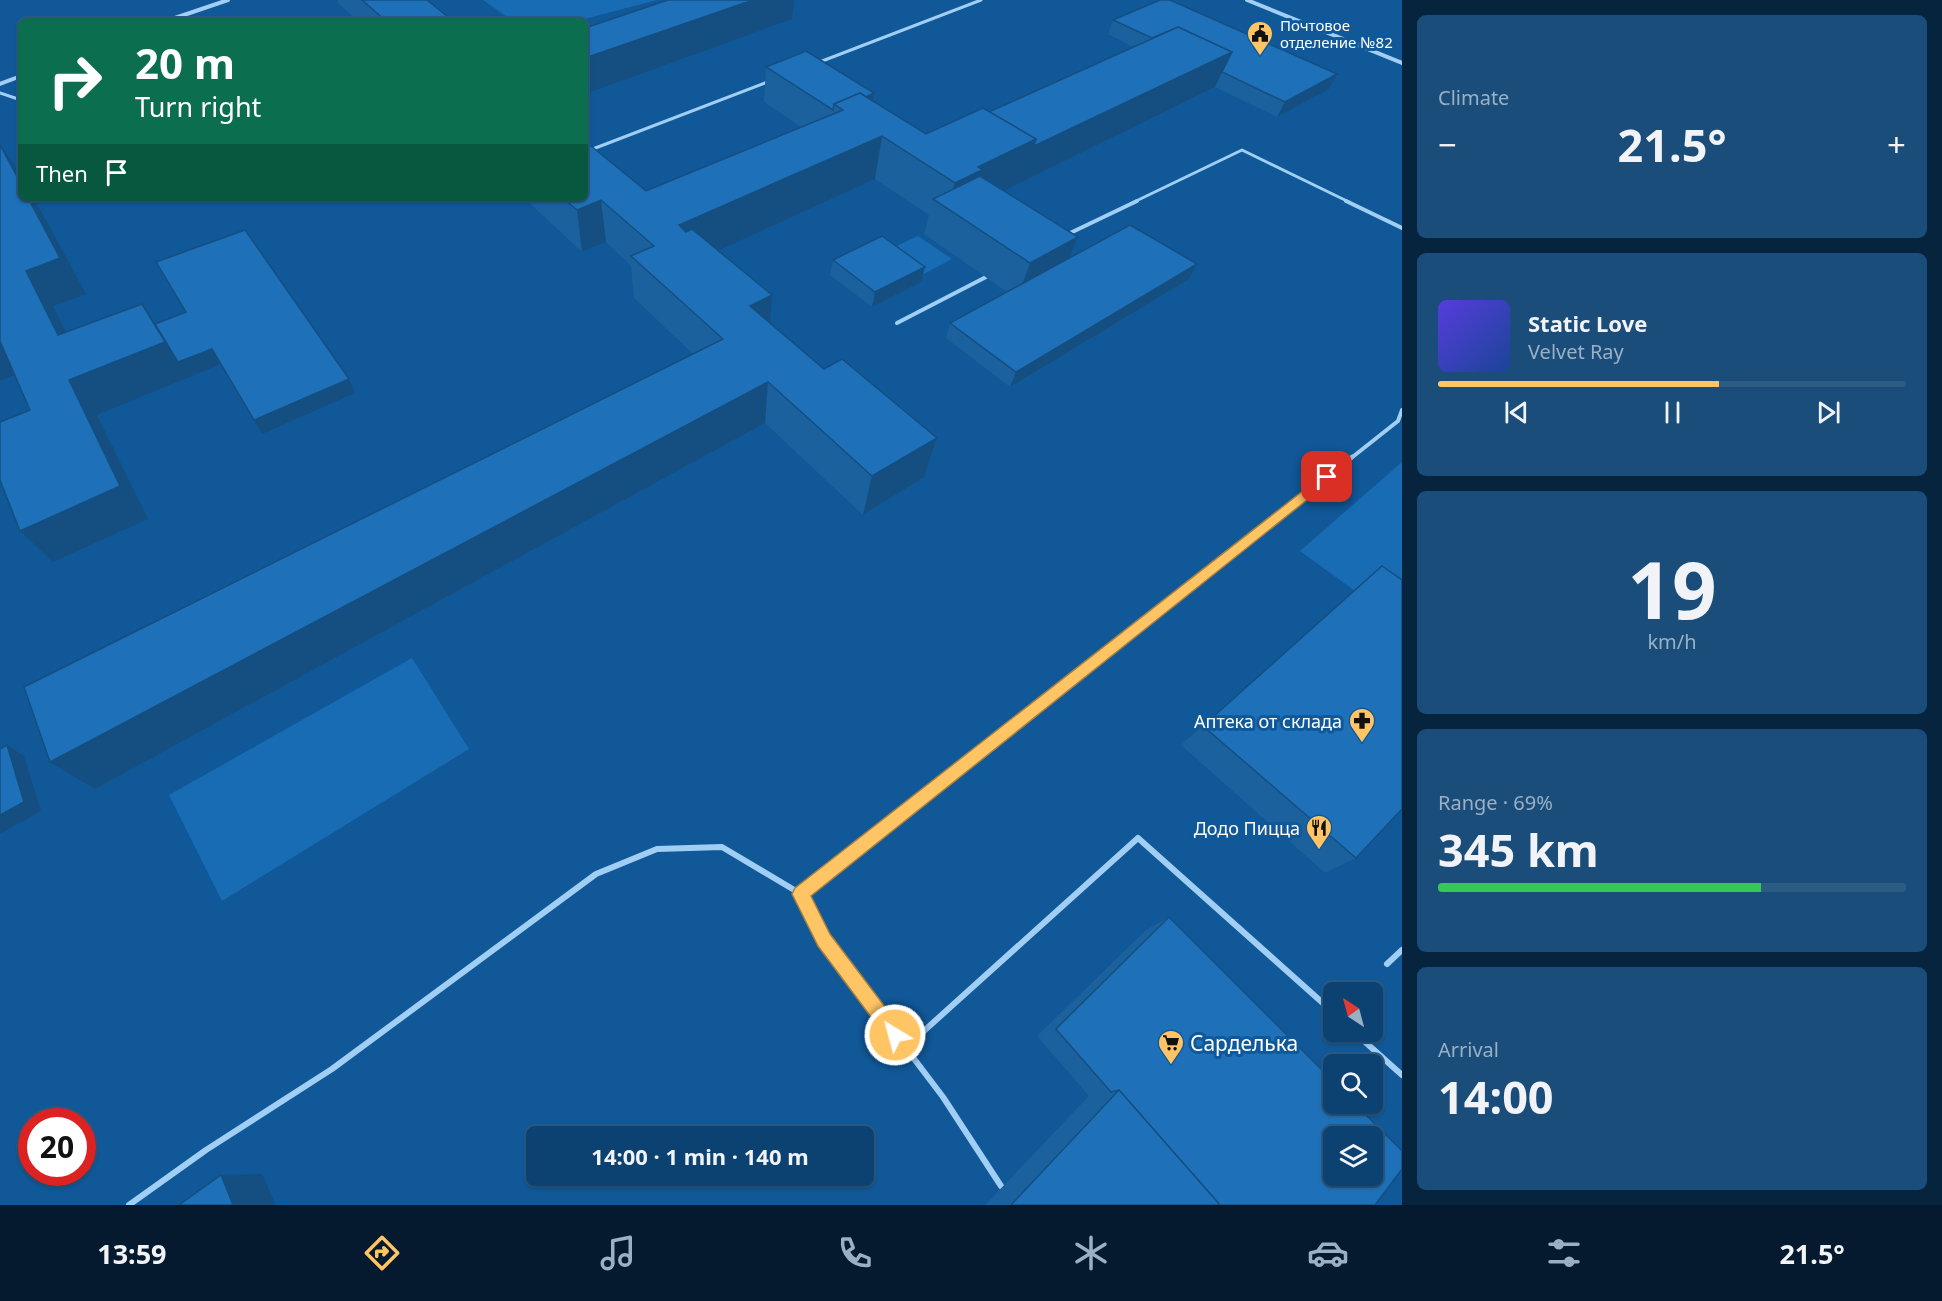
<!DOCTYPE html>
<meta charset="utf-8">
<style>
body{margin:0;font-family:"Noto Sans",sans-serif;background:#1a4d7a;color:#f1f3f6;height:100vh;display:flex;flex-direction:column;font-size:22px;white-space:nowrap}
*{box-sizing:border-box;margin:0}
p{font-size:20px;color:#9ab0c4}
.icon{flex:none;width:33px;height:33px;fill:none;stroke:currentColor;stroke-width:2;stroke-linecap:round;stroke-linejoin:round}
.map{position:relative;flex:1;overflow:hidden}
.sheet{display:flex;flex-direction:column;gap:15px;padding:15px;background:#07243f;width:540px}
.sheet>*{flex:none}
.hud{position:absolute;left:18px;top:18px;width:570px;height:183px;border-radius:9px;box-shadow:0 2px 4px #0004,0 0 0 2px #2c5b84;background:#0b6e4f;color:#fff;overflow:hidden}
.needle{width:39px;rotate:324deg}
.fabs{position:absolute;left:1323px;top:982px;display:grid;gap:12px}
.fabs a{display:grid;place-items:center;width:60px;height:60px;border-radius:9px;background:#0c4272;box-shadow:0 2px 4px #0004,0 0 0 2px #2c5b84;font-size:30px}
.speed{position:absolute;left:18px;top:1108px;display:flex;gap:12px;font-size:30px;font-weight:700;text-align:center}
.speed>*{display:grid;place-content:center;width:78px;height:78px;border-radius:50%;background:#0c4272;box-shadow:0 2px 4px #0004,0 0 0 2px #2c5b84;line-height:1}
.speed .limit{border:9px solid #d22;background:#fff;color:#111}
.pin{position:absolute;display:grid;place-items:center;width:51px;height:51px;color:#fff;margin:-26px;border-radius:12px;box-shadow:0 3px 9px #0006}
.me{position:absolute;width:66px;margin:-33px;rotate:323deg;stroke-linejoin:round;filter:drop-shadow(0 0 4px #0008)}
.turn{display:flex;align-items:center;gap:21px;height:126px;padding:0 18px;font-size:27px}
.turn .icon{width:78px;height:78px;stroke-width:2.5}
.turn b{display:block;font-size:42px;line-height:51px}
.then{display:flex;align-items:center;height:57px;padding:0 18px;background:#0003;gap:12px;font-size:22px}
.big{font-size:45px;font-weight:700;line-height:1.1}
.sheet .card{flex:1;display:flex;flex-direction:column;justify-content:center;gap:9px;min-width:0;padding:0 21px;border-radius:9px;background:#1a4d7a}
.sheet .dial{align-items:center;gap:0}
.dial b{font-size:78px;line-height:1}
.song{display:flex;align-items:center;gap:18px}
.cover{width:72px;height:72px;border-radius:9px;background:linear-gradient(135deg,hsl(250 70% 55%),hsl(220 70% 35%))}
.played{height:6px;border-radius:3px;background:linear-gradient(90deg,#ffc464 60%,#2c5b84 60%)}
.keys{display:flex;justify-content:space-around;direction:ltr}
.heat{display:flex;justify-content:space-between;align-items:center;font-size:33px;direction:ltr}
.charge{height:9px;border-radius:4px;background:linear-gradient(90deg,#34c759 69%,#2c5b84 0)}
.trip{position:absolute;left:526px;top:1126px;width:348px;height:60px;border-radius:9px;background:#0c4272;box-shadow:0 2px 4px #0004,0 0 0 2px #2c5b84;font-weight:700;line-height:60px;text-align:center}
.tab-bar{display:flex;height:96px;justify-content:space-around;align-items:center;background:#051a2e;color:#9ab0c4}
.tab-bar .icon{width:42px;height:42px}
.tab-bar .current{color:#ffc464}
.tab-bar b{font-size:27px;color:#f1f3f6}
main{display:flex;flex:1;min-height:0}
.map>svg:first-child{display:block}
.green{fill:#186cb3}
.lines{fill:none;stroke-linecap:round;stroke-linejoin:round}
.service-far3{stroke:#a1cef4;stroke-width:3}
.service-far2{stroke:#a1cef4;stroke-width:4}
.service-far1{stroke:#a1cef4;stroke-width:4.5}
.service{stroke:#a1cef4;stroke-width:6}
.minor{stroke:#a1cef4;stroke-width:4}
.wall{fill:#1a619e}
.shaded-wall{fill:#154f81}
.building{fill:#1e71b8;stroke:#154f81;stroke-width:1.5;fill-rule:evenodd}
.route{fill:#ffc464;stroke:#a67f41;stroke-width:1.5}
.labels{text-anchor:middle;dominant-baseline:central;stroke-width:6;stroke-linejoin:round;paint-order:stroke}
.far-poi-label{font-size:15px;fill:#fff;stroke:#105898;text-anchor:start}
.poi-label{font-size:18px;fill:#fff;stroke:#105898;text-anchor:end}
.near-poi-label{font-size:21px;fill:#fff;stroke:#105898;text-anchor:start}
</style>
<main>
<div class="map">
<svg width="1402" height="1205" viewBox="0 0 1402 1205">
<rect width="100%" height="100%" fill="#105898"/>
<g class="green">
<path d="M483,0h174l-80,21h-64z"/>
<path d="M918,236l34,23 -32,17 -34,-25z"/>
<path d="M1402,462v163l-102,-74z"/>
<path d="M412,658l57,91 -247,152 -53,-106z"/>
</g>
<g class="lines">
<g class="service-far3">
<path d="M817,63l164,-63"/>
<path d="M0,93l21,7"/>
<path d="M585,152l185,-71"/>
<path d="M1134,202l108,-52 107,52"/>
</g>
<g class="service-far2">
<path d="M1346,201l56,27"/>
<path d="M1066,235l71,-34"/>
<path d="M897,323l89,-46"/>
<path d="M1350,459l48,-38 4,-11"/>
</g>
<path class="service-far1" d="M936,787l416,-330"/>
<g class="service">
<path d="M801,894l23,46 119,157 58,89"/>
<path d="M1387,964l15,-14"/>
<path d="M1354,1032l48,43"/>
<path d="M905,1048l233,-210 196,175"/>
<path d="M129,1205l77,-55 126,-81 264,-195 61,-25 65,-2 79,47 137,-108"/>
</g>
<g class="minor">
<path d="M1247,0l155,63"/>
<path d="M166,21l62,-21"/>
<path d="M0,84l21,-8"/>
</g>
</g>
<g class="wall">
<path d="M337,0h90l26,21h-95l-20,-18z"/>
<path d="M1113,20l224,54 -8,15 -52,28 -62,-30 -212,104 75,46 -9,21 128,6 -8,15 -179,108 -64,-49 4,-15 57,-31 -83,-58 5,-19 -54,-36 -157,71 52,73 54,46 113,69 -13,39 -61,38 -98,-92 -670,366 598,-435 -59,-56 -3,-32 -25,-24 -24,10 -58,-54h61l61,-7 155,-64 -37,-25 2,-35 107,34 53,33 63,-22 144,-65 -25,-13z"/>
<path d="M833,260l88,22 -49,25 -42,-32z"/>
<path d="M1382,566l-26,292 -31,15 -144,-128z"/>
<path d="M1169,917l206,288h-390l104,-109 -52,-60 109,-106z"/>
</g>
<g class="shaded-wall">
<path d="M753,0h41l-2,19 -207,75v-36z"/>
<path d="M1232,52l-17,35 -244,120 -23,2 7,-26 23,-16 58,-28z"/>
<path d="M1337,74l-8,15 -52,28 8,-15z"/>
<path d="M874,93l-6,36 -28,-22z"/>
<path d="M882,136l-7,43 -195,89 -1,-43z"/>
<path d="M0,144l21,31v9z"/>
<path d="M28,198h6l52,96 -33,12 32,64 -27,-35 -32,-64z"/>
<path d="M601,200l5,42 -24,10 -5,-42z"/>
<path d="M1078,237l-15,36 -46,26 13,-36z"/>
<path d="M1197,264l-8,15 -179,108 6,-15z"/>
<path d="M925,267l-4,15 -49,25 3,-15z"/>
<path d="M772,295l-3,42 -19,-31z"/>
<path d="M142,304l23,35 47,10 9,15 -124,51 51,104 -95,43 -33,-31 49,-151z"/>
<path d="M0,338l27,32 -27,11z"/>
<path d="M349,379l6,14 -93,41 -8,-14z"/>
<path d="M768,382l-3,41 -670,366 -45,-27z"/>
<path d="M937,438l-13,39 -61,38 9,-39z"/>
<path d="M7,745l17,11 17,55 -41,23v-19z"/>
<path d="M262,1174l14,31h-43l-12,-30z"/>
</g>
<g class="building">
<path d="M362,0h65l26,21h-16l-1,-1 -4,1h-46z"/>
<path d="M668,0h85l-168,58v-30z"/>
<path d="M1160,0h10l167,74 -52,28 -63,-30 10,-20 -54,-25 -26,11 -39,-18z"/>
<path d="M1178,27l54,25 -198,94 2,-7 -47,-27z"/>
<path d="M806,51l68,42 -8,4 -6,-4 -26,11 -1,6 -67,-43z"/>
<path d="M860,93l66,41 57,-26 53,31 -58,28 4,3 -27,13 -73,-47 -203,89 7,7 6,-3 80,66 -22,11 74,63 18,-10 95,79 -65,38 -104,-94 -718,380 -26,-75 699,-348 -92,-83 23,-10 -53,-46 -24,10 -14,-12h22v-57l61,50 197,-81 -9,-6z"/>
<path d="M0,145l21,39v14h7l32,60 -34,13 32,64 84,-31 23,38 -96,38 51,106 -100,45 -20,-51v-58l30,-12 -30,-69z"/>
<path d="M980,176l98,61 -48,26 -97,-64z"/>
<path d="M1130,225l67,39 -181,108 -66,-49z"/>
<path d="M245,230l104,149 -95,41 -42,-71 -34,13 -23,-38 31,-12 -30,-50z"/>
<path d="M882,236l43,31 -50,25 -42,-32z"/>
<path d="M1382,566l20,14v229l-46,49 -153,-132z"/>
<path d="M7,745l17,57 -24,13v-66z"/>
<path d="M1169,917l165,165v22h21l47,47v18l-27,36h-155l-101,-115 -8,2 -55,-63zM1334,1137h38v39h-38z"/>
<path d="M1119,1090l101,115h-209z"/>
<path d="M221,1175l12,30h-54z"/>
</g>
<path class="route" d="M1327,472l5,2 1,3 -1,3 -521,416 19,38 71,94 3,7 -3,6 -6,3 -6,-3 -71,-95 -26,-52 3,-6z"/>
<defs>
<symbol id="civic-pin" viewBox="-11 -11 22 30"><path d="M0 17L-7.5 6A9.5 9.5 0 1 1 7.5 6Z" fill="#ffc464" stroke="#105898"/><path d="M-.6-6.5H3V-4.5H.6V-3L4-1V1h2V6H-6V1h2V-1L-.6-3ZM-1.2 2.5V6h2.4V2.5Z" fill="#111"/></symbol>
<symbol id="pharmacy-pin" viewBox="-11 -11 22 30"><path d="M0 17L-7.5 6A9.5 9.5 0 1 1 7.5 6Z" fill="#ffc464" stroke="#105898"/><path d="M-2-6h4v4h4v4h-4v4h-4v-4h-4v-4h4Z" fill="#111"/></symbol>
<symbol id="restaurant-pin" viewBox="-11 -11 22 30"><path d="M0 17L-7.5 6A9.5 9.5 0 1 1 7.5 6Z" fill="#ffc464" stroke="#105898"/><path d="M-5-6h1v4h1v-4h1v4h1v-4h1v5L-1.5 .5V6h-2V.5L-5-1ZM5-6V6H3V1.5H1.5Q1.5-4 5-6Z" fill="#111"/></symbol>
<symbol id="supermarket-pin" viewBox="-11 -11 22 30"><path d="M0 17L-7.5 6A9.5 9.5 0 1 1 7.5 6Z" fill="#ffc464" stroke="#105898"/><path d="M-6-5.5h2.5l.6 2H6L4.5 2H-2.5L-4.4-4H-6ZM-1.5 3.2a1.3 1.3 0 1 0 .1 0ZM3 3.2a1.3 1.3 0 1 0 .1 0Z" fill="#111"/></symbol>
</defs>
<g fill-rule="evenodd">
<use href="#civic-pin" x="1245" y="19" width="30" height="40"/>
<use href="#pharmacy-pin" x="1347" y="706" width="30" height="40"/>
<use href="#restaurant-pin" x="1304" y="813" width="30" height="40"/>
<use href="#supermarket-pin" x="1156" y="1028" width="30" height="40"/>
</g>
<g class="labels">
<g class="far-poi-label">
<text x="1280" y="25">Почтовое<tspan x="1280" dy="17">отделение №82</tspan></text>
</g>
<g class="poi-label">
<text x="1342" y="721">Аптека от склада</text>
<text x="1300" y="828">Додо Пицца</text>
</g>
<g class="near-poi-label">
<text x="1190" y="1043">Сарделька</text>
</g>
</g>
</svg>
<div class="fabs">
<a><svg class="needle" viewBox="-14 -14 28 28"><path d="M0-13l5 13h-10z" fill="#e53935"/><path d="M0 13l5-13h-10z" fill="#9ab0c4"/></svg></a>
<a><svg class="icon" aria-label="search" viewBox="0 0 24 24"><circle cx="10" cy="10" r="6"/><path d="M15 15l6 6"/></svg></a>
<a><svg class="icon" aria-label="layers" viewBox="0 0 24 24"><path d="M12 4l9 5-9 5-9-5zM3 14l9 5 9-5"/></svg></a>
</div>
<div class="speed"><div class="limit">20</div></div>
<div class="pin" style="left:1327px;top:477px;background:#d93025"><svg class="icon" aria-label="arrive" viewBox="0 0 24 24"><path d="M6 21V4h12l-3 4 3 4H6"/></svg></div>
<svg class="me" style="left:895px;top:1035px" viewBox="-20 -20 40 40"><circle r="17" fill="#ffc464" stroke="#fff" stroke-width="3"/><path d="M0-11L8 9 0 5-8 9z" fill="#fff"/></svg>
<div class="trip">14:00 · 1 min · 140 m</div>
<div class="hud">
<div class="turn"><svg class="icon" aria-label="right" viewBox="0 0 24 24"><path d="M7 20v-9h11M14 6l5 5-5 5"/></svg><div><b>20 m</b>Turn right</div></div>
<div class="then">Then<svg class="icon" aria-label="arrive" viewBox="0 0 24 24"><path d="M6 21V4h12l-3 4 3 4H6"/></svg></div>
</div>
</div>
<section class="sheet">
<div class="card"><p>Climate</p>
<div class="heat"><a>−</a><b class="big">21.5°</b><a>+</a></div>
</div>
<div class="card">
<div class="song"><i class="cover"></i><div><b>Static Love</b><p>Velvet Ray</p></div></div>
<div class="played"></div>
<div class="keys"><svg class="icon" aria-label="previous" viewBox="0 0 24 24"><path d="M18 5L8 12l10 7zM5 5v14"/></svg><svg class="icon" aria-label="pause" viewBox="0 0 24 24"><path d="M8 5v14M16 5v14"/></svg><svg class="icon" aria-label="next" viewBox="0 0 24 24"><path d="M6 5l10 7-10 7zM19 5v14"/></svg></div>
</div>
<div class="card dial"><b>19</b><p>km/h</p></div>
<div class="card"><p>Range · 69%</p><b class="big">345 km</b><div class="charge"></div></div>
<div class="card"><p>Arrival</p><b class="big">14:00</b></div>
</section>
</main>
<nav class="tab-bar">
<b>13:59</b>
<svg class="icon current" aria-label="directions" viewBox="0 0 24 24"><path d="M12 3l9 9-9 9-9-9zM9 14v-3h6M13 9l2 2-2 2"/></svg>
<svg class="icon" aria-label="music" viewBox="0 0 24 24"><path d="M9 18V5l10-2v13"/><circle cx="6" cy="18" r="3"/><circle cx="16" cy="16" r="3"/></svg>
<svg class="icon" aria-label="phone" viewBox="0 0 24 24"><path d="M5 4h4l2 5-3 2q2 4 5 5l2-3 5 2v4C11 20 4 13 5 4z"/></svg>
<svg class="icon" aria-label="climate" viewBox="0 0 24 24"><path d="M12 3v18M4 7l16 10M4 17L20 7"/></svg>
<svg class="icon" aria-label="car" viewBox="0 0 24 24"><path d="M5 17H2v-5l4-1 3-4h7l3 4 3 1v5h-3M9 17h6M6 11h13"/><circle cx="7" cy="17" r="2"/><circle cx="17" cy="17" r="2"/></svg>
<svg class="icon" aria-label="filters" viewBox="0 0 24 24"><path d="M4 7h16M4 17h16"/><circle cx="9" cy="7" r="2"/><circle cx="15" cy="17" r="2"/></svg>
<b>21.5°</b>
</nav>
